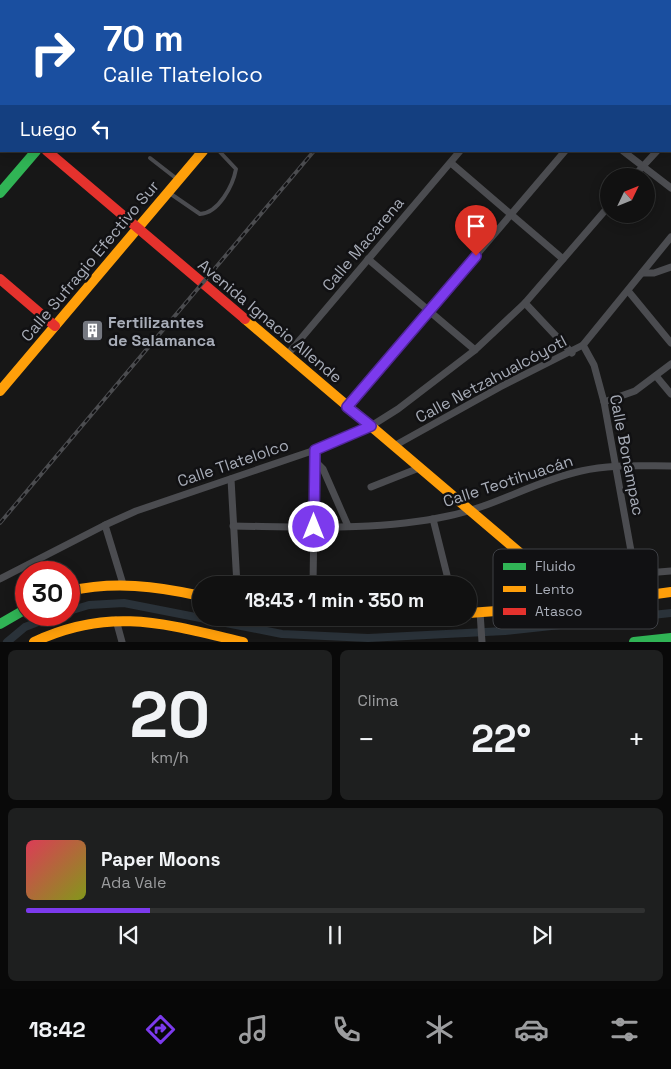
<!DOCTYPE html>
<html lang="es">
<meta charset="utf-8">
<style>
body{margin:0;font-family:"Space Grotesk",sans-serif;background:#1e1f1f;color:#f1f3f6;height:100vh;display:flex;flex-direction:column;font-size:19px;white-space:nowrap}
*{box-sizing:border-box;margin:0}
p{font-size:16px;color:#9c9d9f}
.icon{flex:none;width:28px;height:28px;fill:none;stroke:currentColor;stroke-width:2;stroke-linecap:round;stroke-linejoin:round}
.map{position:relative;height:642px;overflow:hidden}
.sheet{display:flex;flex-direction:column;gap:8px;padding:8px;background:#090909;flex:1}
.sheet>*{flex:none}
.top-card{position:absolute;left:0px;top:0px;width:671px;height:152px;box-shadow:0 2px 12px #0003,0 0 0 1px #303131;background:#1a4fa0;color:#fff;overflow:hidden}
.needle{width:32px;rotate:47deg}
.tools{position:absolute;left:600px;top:168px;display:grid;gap:10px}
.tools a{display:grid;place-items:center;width:55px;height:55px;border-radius:50%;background:#111;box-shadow:0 2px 12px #0003,0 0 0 1px #303131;font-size:25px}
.speed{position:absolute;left:15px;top:561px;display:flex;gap:10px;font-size:25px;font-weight:700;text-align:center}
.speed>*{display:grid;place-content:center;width:65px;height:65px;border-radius:50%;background:#111;box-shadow:0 2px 12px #0003,0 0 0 1px #303131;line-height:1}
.speed .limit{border:8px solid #d22;background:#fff;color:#111}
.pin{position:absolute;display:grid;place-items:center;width:42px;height:42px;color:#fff;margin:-51px -21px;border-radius:50% 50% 50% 0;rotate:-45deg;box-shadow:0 0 5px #0007}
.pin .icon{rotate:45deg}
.me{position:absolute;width:55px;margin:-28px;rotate:0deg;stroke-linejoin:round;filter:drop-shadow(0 0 4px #0008)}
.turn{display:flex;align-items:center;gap:18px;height:105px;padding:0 20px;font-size:22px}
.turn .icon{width:65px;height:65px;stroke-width:2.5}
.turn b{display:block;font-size:35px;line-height:42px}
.then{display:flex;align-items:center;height:48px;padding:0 20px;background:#0003;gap:10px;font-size:19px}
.big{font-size:38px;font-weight:800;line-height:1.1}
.sheet .tile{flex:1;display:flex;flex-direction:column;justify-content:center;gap:8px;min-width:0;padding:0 18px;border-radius:8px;background:#1e1f1f}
.sheet .dial{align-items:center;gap:0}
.dial b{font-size:65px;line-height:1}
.song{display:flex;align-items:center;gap:15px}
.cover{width:60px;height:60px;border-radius:8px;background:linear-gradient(135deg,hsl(350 70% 55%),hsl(70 70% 35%))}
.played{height:5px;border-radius:2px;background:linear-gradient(90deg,#7c3aed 20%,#303131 20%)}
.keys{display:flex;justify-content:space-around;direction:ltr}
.heat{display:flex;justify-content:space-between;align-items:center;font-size:28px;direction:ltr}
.sheet .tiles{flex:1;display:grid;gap:8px;grid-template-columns:1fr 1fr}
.tile:last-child{grid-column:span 2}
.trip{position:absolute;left:192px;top:576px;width:285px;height:50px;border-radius:25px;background:#111;box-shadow:0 2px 12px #0003,0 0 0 1px #303131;font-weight:800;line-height:50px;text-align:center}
.tab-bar{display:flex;height:80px;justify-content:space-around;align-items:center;background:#070707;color:#9c9d9f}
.tab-bar .icon{width:35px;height:35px}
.tab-bar .active{color:#7c3aed}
.tab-bar b{font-size:22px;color:#f1f3f6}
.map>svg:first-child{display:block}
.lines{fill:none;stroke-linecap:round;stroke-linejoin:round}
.canal{stroke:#2a3239;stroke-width:8}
.lane{stroke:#4b4c50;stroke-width:4}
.street{stroke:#4b4c50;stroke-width:7}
.fast{stroke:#30b455;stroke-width:10}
.slow{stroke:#ff9f0a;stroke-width:10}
.jam{stroke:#e5322d;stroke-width:10}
.rail-casing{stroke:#4b4c4f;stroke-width:4}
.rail{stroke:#111113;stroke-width:2;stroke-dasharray:5.5;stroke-linecap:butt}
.route-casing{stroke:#51269a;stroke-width:12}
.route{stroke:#7c3aed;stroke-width:9}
.labels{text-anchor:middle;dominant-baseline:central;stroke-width:5;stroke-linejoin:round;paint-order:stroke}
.street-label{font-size:16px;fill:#a8adb8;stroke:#111113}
.poi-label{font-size:16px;font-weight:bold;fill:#a8adb8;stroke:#111113;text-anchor:start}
.key{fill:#111113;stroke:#3e4045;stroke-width:1}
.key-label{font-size:14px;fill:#a8adb8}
</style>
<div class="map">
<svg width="671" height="642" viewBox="0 0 671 642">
<rect width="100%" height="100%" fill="#171717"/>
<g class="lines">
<g class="canal">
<path d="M69,611l20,-6 35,-2 158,31 86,4 137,-7 166,-18"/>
<path d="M7,642l18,-15 31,-12"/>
</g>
<g class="lane">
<path d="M47,0l1,1"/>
<path d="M398,0l1,1"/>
<path d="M76,1l1,-1"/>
<path d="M150,158l27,21"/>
<path d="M168,192l32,22c19,-1 33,-29 36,-45l-17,-18"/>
</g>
<g class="street">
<path d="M269,0l2,1"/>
<path d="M407,1l1,-1"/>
<path d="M584,1l1,-1"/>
<path d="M649,1l1,-1"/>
<path d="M670,139l1,-1"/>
<path d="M623,151l48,37"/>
<path d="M451,163l112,96"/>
<path d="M634,176l23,-25"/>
<path d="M368,259l107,91"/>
<path d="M642,273h12l17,-6"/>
<path d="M629,292l42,51"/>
<path d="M525,303l47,50"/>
<path d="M583,345l11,20 10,37 31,171"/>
<path d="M287,355l173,-204"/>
<path d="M656,376l15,18"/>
<path d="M604,402l31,-11 36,-27"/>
<path d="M347,407l218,-256"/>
<path d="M394,446l106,-59 83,-42 88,-108"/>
<path d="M315,461l8,8 25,57"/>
<path d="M231,479l6,106"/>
<path d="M371,487l48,-19"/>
<path d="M433,519l14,56"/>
<path d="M105,525l18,59"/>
<path d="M233,526c71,1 146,5 215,-10 46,-9 87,-35 133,-45 29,-7 60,-5 90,-5"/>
<path d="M0,579l105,-54 31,-14 179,-61 56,-24 27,-17 77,-59 50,-47 84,-97"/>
<path d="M550,581l121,-10"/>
<path d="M313,585l2,-135"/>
<path d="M480,612l2,30"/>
<path d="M116,620l6,22"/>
</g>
<g class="fast">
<path d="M64,0l1,1"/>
<path d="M162,1l1,-1"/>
<path d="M327,1l1,-1"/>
<path d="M0,193l36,-42"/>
<path d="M543,575l6,14 -5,18"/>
<path d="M0,624l26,-15"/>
<path d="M634,642l37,-4"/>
</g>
<g class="slow">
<path d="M245,319l308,262 24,24"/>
<path d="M0,391l203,-240"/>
<path d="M69,591c45,-10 87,-5 132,5"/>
<path d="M469,613l108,-8 94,-13"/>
<path d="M338,618h80"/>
<path d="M34,642c76,-36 132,-18 209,0"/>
</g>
<g class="jam">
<path d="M0,112l1,1"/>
<path d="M47,151l198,168"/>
<path d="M0,279l55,47"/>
</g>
<defs>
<g id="rail">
<path d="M441,1l1,-1"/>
<path d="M0,523l314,-372"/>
</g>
</defs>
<use href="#rail" class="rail-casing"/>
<use href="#rail" class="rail"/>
</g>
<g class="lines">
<defs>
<path id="route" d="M314,527l1,-77 56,-24 -24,-19 129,-151"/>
</defs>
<use href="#route" class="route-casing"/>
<use href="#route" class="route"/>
</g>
<defs>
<symbol id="building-square" viewBox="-11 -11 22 22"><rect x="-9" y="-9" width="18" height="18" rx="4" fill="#757880" stroke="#111113"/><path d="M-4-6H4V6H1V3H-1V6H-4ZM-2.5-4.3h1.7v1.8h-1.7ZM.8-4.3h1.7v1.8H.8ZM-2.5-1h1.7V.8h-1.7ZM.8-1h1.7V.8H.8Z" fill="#fff"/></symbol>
</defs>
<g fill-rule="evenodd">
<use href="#building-square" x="80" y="318" width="25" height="25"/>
</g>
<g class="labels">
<g class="street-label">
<text transform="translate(363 244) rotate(-50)">Calle Macarena</text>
<text transform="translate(90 261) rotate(-50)">Calle Sufragio Efectivo Sur</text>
<text transform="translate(270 321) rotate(40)">Avenida Ignacio Allende</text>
<text transform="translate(491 379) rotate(-28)">Calle Netzahualcóyotl</text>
<text transform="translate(627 455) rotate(79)">Calle Bonampac</text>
<text transform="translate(233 463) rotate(-19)">Calle Tlatelolco</text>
<text transform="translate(508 481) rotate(-18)">Calle Teotihuacán</text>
</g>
<g class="poi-label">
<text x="108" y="322">Fertilizantes<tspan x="108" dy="18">de Salamanca</tspan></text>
</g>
</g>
<rect x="493" y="549" width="165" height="80" rx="8" class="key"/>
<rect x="503" y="563" width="23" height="7" fill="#30b455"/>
<rect x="503" y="586" width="23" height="6" fill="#ff9f0a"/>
<rect x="503" y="608" width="23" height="7" fill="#e5322d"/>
<g class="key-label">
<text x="535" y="571">Fluido</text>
<text x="535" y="594">Lento</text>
<text x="535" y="616">Atasco</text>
</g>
</svg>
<div class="tools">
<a><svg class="needle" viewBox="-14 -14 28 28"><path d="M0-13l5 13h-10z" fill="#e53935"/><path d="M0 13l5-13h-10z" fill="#9c9d9f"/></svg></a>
</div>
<div class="speed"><div class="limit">30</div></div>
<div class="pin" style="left:476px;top:256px;background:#d93025"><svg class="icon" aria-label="arrive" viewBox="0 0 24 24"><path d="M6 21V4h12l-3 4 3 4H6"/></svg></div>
<svg class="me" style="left:314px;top:527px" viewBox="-20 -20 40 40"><circle r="17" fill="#7c3aed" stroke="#fff" stroke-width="3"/><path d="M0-11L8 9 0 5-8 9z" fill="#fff"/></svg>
<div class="trip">18:43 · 1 min · 350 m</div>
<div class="top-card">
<div class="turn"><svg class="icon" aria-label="right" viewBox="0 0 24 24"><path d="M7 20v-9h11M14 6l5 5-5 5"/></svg><div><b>70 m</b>Calle Tlatelolco</div></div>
<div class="then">Luego<svg class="icon" aria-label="left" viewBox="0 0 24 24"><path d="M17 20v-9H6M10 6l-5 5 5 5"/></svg></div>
</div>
</div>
<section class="sheet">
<div class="tiles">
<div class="tile dial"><b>20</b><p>km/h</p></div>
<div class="tile"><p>Clima</p>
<div class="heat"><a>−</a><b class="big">22°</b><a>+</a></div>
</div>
<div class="tile">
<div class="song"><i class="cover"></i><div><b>Paper Moons</b><p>Ada Vale</p></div></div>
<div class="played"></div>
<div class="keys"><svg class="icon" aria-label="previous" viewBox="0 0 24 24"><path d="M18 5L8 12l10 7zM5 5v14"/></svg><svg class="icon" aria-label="pause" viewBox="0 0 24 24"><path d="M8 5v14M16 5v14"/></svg><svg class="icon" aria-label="next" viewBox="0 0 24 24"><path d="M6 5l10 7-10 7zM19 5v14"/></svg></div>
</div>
</div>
</section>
<nav class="tab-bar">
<b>18:42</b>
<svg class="icon active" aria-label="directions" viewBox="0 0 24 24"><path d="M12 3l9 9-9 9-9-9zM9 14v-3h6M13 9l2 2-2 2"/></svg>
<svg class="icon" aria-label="music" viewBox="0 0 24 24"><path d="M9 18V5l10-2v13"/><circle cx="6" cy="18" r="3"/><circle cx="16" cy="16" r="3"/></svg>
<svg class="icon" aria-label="phone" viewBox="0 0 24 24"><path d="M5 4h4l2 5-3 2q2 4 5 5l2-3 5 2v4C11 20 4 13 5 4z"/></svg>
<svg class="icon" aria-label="climate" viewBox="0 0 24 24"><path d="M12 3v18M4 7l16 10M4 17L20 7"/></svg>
<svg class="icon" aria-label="car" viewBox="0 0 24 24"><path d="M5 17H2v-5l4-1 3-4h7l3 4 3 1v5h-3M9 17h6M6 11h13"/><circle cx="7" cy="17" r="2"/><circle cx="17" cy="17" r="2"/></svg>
<svg class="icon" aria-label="filters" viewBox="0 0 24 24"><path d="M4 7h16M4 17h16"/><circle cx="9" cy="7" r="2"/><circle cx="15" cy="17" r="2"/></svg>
</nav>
